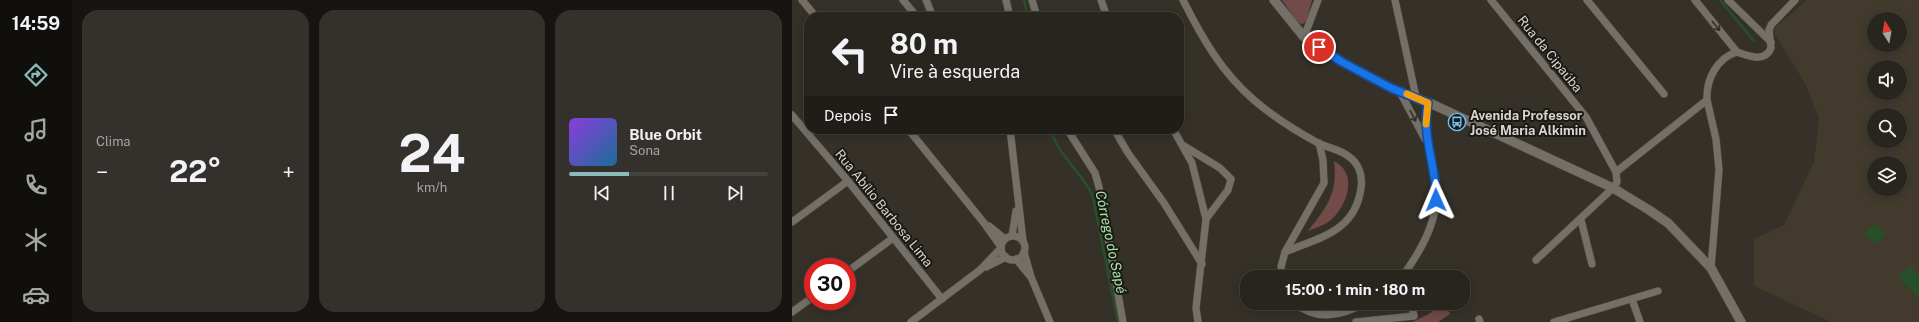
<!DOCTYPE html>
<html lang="pt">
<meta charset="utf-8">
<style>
body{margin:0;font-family:"Public Sans",sans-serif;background:#34312c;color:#f1f3f6;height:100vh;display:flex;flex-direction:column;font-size:15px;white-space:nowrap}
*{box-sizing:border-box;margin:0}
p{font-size:13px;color:#a5a5a4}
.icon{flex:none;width:22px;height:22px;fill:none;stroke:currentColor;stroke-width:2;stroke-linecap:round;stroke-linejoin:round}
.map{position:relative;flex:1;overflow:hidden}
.panel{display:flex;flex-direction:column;gap:10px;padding:10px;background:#161411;width:720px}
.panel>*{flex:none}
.banner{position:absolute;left:12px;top:12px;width:380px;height:122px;border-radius:16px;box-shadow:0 2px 10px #0003,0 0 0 1px #44423d;background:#28251f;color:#f1f3f6;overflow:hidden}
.needle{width:26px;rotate:349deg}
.tools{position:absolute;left:1075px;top:12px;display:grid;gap:8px}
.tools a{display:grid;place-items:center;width:40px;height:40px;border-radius:50%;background:#28251f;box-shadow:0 2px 10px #0003,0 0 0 1px #44423d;font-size:20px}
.speed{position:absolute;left:12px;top:258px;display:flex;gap:8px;font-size:20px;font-weight:700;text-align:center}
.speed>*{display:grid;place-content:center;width:52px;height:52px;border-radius:50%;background:#28251f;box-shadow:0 2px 10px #0003,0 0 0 1px #44423d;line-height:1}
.speed .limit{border:6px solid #d22;background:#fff;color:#111}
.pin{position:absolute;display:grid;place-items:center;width:34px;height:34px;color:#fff;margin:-17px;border:2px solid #fff;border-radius:50%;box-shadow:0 1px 4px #0007}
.me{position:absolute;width:44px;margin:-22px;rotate:359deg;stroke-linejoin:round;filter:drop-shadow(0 0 3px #0008)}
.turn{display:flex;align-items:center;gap:14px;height:84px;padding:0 20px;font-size:18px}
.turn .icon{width:52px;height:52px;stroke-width:2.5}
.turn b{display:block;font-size:28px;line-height:34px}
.then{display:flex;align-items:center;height:38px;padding:0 20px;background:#0003;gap:8px;font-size:15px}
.big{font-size:30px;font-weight:700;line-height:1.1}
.panel .card{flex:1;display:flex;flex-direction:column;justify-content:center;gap:6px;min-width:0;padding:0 14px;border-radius:16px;background:#34312c}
.panel .dial{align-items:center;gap:0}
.dial b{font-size:52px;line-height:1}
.song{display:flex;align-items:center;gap:12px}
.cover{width:48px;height:48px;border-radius:6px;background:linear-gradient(135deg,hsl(270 70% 55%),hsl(200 70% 35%))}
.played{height:4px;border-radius:2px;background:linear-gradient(90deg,#8bbbb9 30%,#44423d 30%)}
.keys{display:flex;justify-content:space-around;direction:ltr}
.heat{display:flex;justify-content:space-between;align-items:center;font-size:22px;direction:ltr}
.panel .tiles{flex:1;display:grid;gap:10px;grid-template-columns:repeat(3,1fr)}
.trip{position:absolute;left:448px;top:270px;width:230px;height:40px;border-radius:16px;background:#28251f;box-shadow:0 2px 10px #0003,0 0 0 1px #44423d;font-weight:700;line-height:40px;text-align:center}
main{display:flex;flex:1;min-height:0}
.tab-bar{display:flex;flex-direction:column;width:72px;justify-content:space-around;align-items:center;background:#100f0c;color:#a5a5a4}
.tab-bar .icon{width:28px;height:28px}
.tab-bar .active{color:#8bbbb9}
.tab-bar b{font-size:18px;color:#f1f3f6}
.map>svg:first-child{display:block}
.built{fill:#413a2d;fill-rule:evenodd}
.green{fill:#724a48}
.water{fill:#285028}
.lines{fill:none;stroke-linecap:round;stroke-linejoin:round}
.stream{stroke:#285028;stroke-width:2.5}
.minor-casing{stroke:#514e47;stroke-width:8}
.tertiary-casing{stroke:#514e47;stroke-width:10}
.minor{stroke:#757067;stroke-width:7}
.tertiary{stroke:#757067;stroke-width:9}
.oneway{stroke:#322f2a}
.route-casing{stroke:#114b97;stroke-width:10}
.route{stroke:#1a73e8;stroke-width:7}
.slow{stroke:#f59e0b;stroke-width:7}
.labels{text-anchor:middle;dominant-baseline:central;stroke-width:4;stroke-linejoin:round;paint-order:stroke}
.street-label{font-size:13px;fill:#d8d5d0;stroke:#1b1915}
.poi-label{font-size:13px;font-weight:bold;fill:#d8d5d0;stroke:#1b1915;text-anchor:start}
.water-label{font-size:14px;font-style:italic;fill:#a5e5a3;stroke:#1b1915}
</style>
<main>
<nav class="tab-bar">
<b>14:59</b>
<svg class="icon active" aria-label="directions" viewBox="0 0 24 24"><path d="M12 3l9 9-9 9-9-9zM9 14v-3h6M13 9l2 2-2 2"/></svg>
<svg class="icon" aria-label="music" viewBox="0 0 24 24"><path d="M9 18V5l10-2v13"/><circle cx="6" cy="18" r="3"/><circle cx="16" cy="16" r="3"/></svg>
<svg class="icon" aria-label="phone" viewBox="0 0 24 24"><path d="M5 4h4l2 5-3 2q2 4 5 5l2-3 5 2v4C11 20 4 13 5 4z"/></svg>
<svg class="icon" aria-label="climate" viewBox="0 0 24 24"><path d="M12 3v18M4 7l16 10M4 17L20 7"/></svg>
<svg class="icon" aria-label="car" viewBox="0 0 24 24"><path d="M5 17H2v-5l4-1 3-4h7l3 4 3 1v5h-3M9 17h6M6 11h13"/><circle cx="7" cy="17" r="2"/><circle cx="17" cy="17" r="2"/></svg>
</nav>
<section class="panel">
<div class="tiles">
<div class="card"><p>Clima</p>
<div class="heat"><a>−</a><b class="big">22°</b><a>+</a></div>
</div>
<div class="card dial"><b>24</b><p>km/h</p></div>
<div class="card">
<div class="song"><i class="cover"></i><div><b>Blue Orbit</b><p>Sona</p></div></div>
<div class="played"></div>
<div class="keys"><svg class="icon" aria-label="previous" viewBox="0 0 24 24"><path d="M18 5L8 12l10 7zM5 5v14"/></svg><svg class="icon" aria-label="pause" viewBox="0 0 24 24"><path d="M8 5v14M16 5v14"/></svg><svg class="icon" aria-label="next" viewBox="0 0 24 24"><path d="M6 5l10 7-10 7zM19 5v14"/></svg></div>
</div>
</div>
</section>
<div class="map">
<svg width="1127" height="322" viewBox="0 0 1127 322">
<rect width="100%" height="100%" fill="#353129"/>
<path class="built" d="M1015,0h112v322h-88l-77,-36v-47l30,-14 30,-63 5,-43 -14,-36 -33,-53zM1082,19h26v26h-26zM1082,67h26v26h-26zM1082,115h26v26h-26zM1082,163h26v26h-26z"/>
<g class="green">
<path d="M490,0h30l-5,20 -4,4 -5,-1z"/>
<path d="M542,161c24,12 14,44 -3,59 -6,5 -15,8 -23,11 19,-24 30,-38 26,-70z"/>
<path d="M652,303l6,11 -12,8h-26l17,-8z"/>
</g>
<g class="water">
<path d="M1084,224l10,11 -12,9 -9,-11z"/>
<path d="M1118,266l9,10v19l-2,2 -19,-21z"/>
</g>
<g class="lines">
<g class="stream">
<path d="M232,0l4,17"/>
<path d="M928,0l34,41"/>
<path d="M259,129c5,26 32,43 42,68l25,125"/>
</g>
<defs>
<g id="minor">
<path d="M10,0l14,17"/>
<path d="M111,0l14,17"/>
<path d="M134,0l7,17"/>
<path d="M214,0l4,17"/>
<path d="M240,0l5,17"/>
<path d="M309,0l6,17"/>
<path d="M391,0c19,38 39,73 72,101 19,16 41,30 63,42 10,5 21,6 30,13 11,7 15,20 13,32 -6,44 -41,49 -76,64l-4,15 2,10"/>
<path d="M603,0l21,97"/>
<path d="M699,0l95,117 30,55 1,10 -4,6 -77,72"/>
<path d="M795,0l77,94"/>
<path d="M903,0l42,52"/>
<path d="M936,0l43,42"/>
<path d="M512,37l14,-37"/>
<path d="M608,92l25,47"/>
<path d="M915,100l9,39 3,31 -8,98"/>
<path d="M0,115l56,66 94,118"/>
<path d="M116,129l76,94 17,24"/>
<path d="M218,129l13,112"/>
<path d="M275,129l28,44 4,14 24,135"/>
<path d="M322,129l14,24 36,50 38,61"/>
<path d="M381,129l19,34 14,56 -10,89 2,14"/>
<path d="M392,146l36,22 11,11 -3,11 -22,29"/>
<path d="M824,172l91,-72c-1,-21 10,-42 30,-48 11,4 28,11 34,-4l-2,-18 2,-5 24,-25"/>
<path d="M789,220l11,44"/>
<path d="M0,222l56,-41"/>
<path d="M197,226l16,13"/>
<path d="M220,236l4,-25"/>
<circle cx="221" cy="248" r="12"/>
<path d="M232,252l7,25 19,45"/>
<path d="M493,252l39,-69 -1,-23 -4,-17"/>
<path d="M224,259l14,17"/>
<path d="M194,267l20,-10"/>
<path d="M55,272l46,-34"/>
<path d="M610,277c21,-29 41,-64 33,-102 -5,-25 -13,-46 -7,-72"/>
<path d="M840,299l8,23"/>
<path d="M503,303c22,19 47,12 71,0"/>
<path d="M0,312l21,-15"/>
<path d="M687,319l1,3"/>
<path d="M119,322l69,-52 21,-22"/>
<path d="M564,322l58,-6 -3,-13"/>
<path d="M762,322l104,-31"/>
</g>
<path id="tertiary" d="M482,0l30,37 38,25 49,26 43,17 179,83 36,22 19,13 43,45 30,54"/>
</defs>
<use href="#minor" class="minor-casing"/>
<use href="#tertiary" class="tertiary-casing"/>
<use href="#minor" class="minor"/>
<use href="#tertiary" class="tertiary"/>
</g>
<defs><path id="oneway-shaft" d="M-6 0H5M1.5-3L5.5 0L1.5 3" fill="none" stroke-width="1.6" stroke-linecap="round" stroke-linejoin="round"/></defs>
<g class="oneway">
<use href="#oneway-shaft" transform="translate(924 26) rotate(51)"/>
<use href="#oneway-shaft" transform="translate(621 116) rotate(62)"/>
</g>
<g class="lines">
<defs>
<path id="route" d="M527,47l23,15 49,26 37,15c-7,34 9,64 8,97"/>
</defs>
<use href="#route" class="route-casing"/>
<use href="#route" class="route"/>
<path class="slow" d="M615,94l21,9 -2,21"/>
</g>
<defs>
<symbol id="bus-ring" viewBox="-11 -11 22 22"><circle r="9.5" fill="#1b1915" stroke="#6ec2f3" stroke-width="1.5"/><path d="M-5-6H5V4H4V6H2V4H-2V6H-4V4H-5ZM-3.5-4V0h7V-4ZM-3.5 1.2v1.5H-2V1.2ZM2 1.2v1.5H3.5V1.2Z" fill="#6ec2f3"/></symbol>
</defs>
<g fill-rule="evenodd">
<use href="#bus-ring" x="655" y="112" width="20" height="20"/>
</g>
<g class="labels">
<g class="street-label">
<text transform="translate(758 54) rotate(51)">Rua da Cipaúba</text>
<text transform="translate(92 208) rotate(51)">Rua Abílio Barbosa Lima</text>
</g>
<g class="poi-label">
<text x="678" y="115">Avenida Professor<tspan x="678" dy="15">José Maria Alkimin</tspan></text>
</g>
<g class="water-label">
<text transform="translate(319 242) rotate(78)">Córrego do Sapé</text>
</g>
</g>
</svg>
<div class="tools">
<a><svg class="needle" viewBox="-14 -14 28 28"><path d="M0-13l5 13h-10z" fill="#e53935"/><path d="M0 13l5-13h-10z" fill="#a5a5a4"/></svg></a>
<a><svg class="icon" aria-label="sound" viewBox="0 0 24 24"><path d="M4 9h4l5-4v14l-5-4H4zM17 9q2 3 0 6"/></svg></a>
<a><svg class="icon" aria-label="search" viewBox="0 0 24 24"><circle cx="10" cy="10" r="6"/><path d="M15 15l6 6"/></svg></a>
<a><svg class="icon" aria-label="layers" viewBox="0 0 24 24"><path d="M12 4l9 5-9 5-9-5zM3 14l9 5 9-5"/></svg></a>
</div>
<div class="speed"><div class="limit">30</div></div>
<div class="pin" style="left:527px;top:47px;background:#d93025"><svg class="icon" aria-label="arrive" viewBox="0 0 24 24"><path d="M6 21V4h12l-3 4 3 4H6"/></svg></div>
<svg class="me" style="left:644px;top:200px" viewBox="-20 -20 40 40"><path d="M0-17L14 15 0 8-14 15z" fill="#1a73e8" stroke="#fff" stroke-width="4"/></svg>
<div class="trip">15:00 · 1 min · 180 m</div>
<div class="banner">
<div class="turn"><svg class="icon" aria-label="left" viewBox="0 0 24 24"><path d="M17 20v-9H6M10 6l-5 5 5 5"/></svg><div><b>80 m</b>Vire à esquerda</div></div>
<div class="then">Depois<svg class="icon" aria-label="arrive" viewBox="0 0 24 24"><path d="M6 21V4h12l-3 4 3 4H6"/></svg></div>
</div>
</div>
</main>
